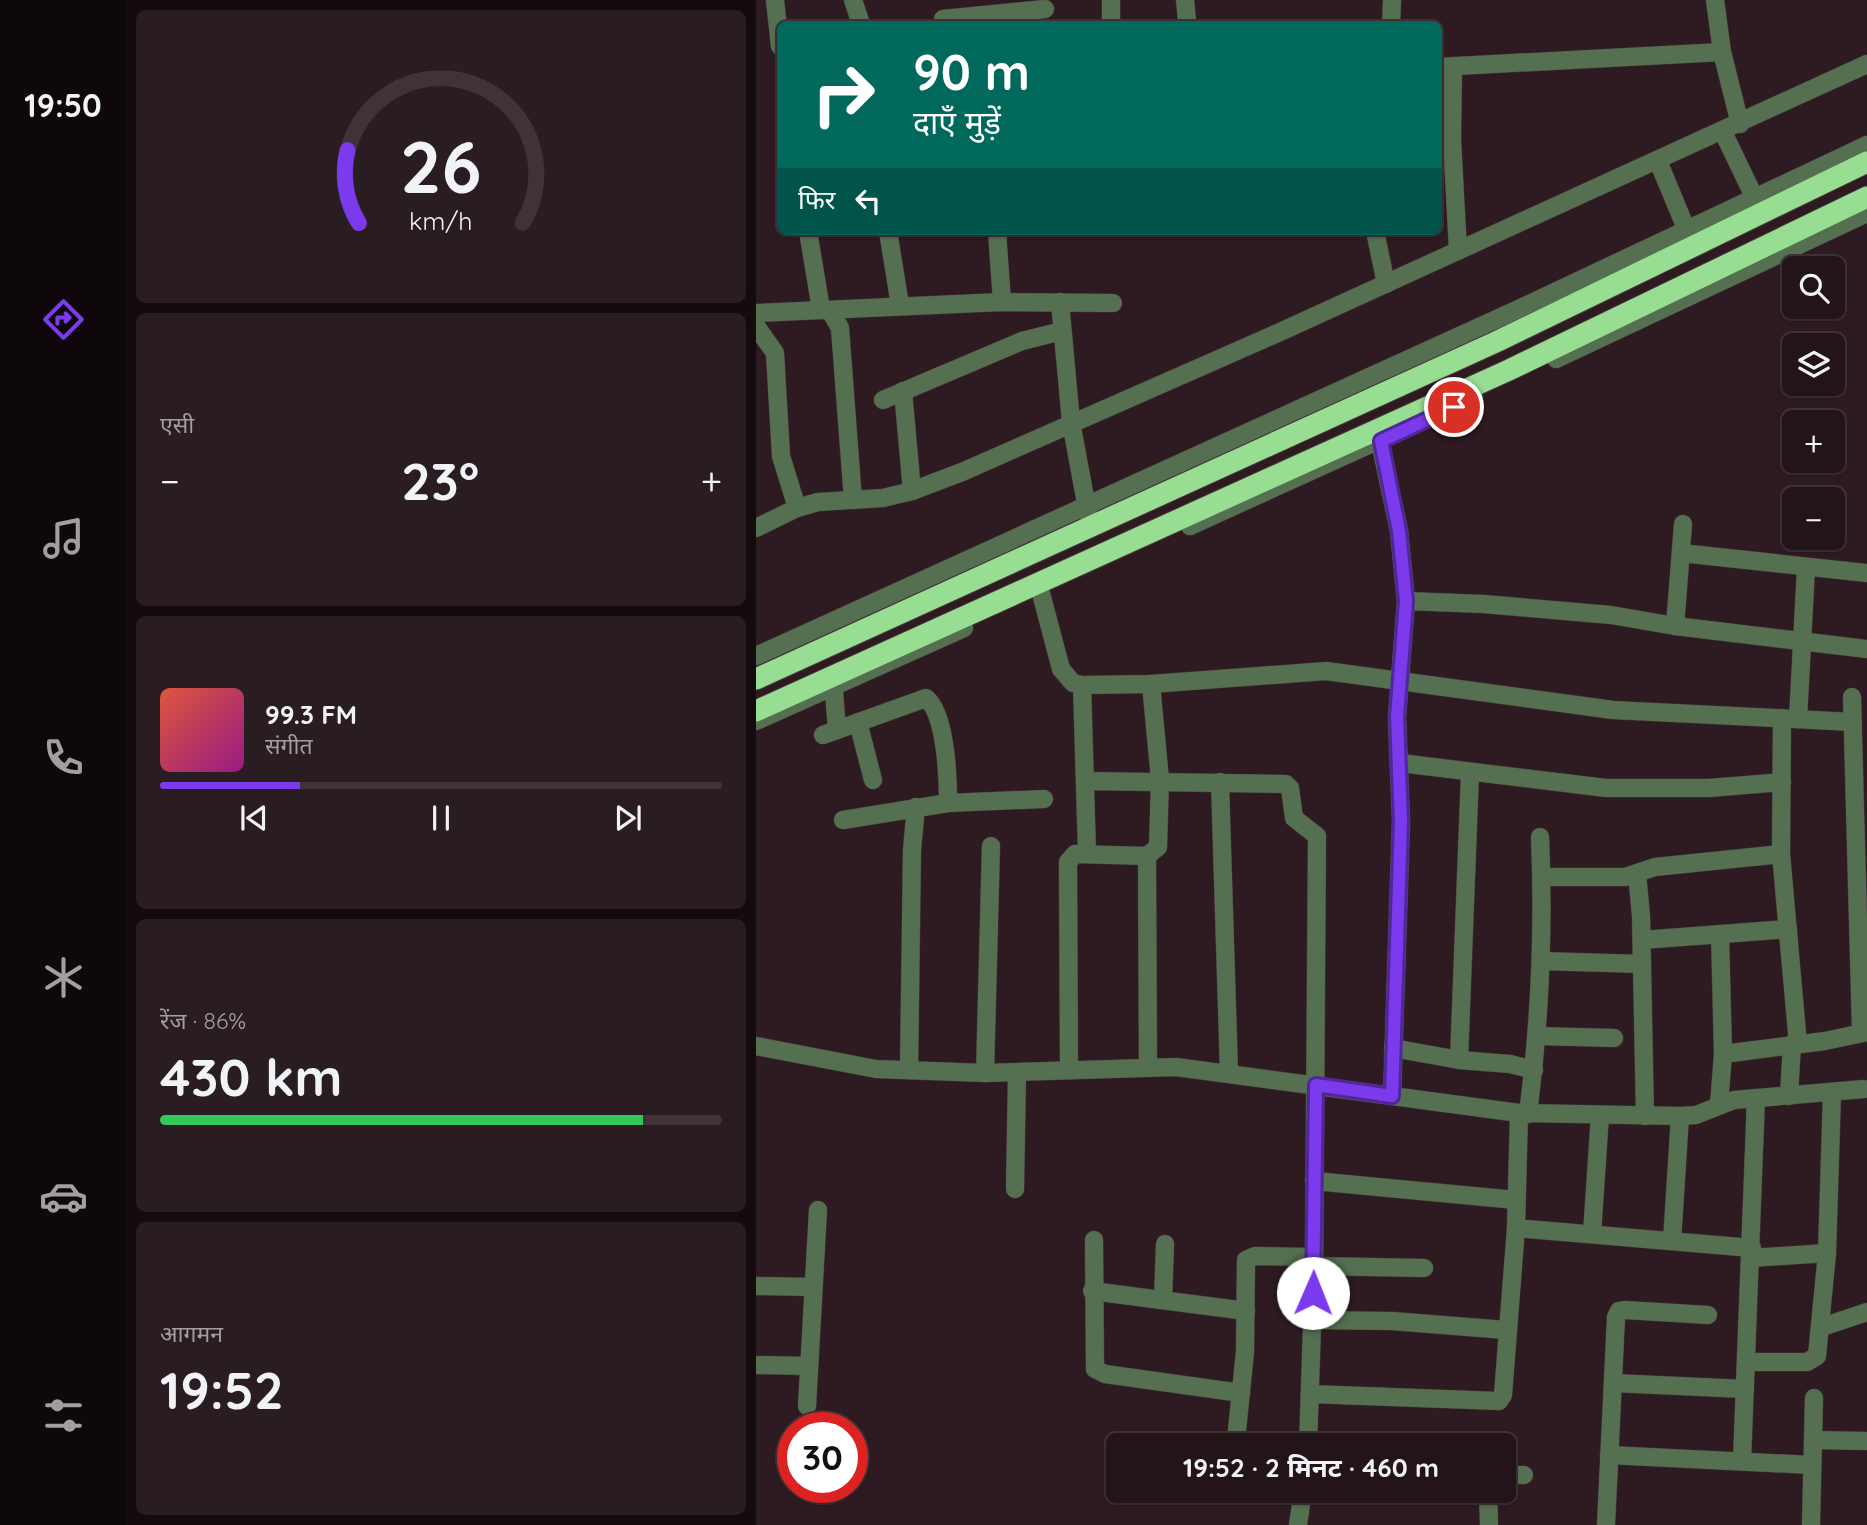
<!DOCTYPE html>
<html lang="hi">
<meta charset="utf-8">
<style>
body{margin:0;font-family:Quicksand,"Noto Sans Devanagari",sans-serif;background:#2a1d22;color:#f1f3f6;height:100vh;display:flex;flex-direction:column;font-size:26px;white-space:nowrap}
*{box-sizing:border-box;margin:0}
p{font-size:23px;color:#a29ea2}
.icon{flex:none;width:38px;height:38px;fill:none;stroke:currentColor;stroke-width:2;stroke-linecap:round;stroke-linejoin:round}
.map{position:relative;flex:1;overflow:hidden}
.panel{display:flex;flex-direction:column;gap:10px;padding:10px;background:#130b0e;width:630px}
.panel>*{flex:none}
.hud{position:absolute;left:21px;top:21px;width:665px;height:214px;border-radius:10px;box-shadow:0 2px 5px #0004,0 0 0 2px #3f3338;background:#00695c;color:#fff;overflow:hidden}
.buttons{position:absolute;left:1026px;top:256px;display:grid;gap:14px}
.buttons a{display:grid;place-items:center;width:63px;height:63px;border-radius:10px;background:#221419;box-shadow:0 2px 5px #0004,0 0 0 2px #3f3338;font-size:35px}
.speed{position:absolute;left:21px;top:1412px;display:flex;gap:14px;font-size:35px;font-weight:700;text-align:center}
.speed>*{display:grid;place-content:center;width:91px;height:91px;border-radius:50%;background:#221419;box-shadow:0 2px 5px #0004,0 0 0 2px #3f3338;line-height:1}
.speed .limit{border:10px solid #d22;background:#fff;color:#111}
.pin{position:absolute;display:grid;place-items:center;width:60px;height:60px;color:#fff;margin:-30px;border:4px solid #fff;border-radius:50%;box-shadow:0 2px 7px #0007}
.me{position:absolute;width:77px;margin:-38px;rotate:1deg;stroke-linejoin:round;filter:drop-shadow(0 0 5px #0008)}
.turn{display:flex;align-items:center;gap:24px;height:147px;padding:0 21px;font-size:32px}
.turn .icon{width:91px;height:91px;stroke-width:2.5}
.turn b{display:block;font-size:49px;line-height:60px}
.then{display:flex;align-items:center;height:66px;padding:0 21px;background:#0003;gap:14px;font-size:26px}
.big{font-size:52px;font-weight:700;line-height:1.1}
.panel .tile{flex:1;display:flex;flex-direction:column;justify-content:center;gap:10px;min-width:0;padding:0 24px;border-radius:10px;background:#2a1d22}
.panel .dial{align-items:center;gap:0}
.dial svg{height:182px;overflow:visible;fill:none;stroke:#3f3338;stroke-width:7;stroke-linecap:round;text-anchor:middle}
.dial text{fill:#f1f3f6;stroke:none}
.song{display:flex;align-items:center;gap:21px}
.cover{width:84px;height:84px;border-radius:10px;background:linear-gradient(135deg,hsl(10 70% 55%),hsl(310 70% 35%))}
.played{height:7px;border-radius:4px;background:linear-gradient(90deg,#7c3aed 25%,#3f3338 25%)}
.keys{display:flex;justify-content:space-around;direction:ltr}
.heat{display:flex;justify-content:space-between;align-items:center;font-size:38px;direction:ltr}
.charge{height:10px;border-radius:5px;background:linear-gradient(90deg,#34c759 86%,#3f3338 0)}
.trip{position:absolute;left:350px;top:1433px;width:410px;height:70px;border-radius:10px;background:#221419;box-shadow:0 2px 5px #0004,0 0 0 2px #3f3338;font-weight:700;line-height:70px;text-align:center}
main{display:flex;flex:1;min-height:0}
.menu{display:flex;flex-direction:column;width:126px;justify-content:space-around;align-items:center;background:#0e080a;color:#a29ea2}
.menu .icon{width:49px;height:49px}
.menu .selected{color:#7c3aed}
.menu b{font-size:32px;color:#f1f3f6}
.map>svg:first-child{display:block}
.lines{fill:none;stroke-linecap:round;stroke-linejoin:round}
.minor-casing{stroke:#4a383d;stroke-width:19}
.highway-casing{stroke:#4a383d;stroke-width:23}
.minor{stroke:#547051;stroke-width:18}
.highway{stroke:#98de92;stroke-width:21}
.route-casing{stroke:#51269a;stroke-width:18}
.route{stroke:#7c3aed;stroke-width:12}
</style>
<main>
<nav class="menu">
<b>19:50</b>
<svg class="icon selected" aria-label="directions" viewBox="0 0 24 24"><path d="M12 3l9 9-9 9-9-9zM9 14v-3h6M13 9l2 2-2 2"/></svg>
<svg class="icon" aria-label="music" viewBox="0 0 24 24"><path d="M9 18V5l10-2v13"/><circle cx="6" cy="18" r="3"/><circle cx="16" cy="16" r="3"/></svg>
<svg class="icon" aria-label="phone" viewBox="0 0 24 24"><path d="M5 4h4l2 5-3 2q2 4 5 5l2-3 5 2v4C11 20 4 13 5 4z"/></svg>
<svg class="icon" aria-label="climate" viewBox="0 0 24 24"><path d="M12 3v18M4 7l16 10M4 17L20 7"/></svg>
<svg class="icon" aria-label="car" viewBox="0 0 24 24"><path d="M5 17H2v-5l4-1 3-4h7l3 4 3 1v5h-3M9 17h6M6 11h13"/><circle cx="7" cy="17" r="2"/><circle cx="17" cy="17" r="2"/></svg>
<svg class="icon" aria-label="filters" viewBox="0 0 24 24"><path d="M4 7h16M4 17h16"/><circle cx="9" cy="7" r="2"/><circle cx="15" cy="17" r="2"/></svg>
</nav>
<section class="panel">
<div class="tile dial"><svg viewBox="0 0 100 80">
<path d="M14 69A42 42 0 1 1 86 69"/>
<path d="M14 69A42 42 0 0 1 9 37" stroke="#7c3aed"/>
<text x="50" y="56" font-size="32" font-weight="700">26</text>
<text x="50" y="72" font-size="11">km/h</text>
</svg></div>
<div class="tile"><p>एसी</p>
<div class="heat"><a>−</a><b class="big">23°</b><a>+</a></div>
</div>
<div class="tile">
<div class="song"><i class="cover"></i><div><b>99.3 FM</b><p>संगीत</p></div></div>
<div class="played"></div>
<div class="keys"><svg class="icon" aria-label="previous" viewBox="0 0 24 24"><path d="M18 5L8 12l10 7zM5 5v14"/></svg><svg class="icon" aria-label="pause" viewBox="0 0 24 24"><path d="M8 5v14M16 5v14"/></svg><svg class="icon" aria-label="next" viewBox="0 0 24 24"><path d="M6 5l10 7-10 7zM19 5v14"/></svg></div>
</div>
<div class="tile"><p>रेंज · 86%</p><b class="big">430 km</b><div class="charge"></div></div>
<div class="tile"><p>आगमन</p><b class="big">19:52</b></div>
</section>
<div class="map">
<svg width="1111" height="1525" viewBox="0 0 1111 1525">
<rect width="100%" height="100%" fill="#2e1b21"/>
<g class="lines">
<defs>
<g id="minor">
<path d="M19,0l5,46"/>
<path d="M97,0l8,24"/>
<path d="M429,0l2,21"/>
<path d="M959,0l7,52 18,72"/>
<path d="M187,19l102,-10"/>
<path d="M355,24v-24"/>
<path d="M635,24l1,-24"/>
<path d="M682,67l284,-15"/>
<path d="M697,68l-1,71 6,112"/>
<path d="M967,132l36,75"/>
<path d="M902,161l32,77"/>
<path d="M52,231l13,78 10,3 9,16 13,172"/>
<path d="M132,231l12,74"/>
<path d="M241,231l5,71"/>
<path d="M619,231l11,53"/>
<path d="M304,302l11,120 17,92"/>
<path d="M0,313l246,-11 111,1"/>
<path d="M0,326l19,27 6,103 16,52"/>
<path d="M800,359l311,-146"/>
<path d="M147,391l9,100"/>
<path d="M127,400l139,-59 40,-10"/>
<path d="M622,432l21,99 7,70 -9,116 4,105 -9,274"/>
<path d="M434,526l284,-129"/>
<path d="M0,528l41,-20 21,-6 65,-4 29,-7 50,-19 318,-140 587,-268"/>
<path d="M925,553l186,20"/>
<path d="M282,582l23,87 12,14 9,2 69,-1 175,-13 287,39 240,12"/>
<path d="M650,601l78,3 127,11 64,11 192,23"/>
<path d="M919,626l8,-102"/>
<path d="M0,656l754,-343 357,-168"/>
<path d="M77,678l4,52"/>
<path d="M326,685l5,168"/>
<path d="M1096,697l9,335"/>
<path d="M1026,718l-1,136 17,190"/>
<path d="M1042,719l8,-151"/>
<path d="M0,721l208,-93"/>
<path d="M102,722l15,58"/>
<path d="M67,735l103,-37c20,16 22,79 22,105"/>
<path d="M644,763l206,25h103l73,-6"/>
<path d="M329,781l201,3 4,4 4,30 23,18 -3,430 -6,180"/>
<path d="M464,782l9,291"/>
<path d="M87,820l105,-17 96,-4"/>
<path d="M391,856l1,210"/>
<path d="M881,874l4,42 4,200"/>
<path d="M786,877h83l30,-10 126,-13"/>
<path d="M886,940l146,-11"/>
<path d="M785,961l101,3"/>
<path d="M782,1036l76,2"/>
<path d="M0,1046l120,23 109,4 191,-6 343,46 161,3 16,-1 38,-15 130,-11"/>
<path d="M637,1048l66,12 51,4 24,6"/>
<path d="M967,1054l102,-13 42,-9"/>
<path d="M703,1060l11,-287"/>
<path d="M153,1070l3,-220 4,-43"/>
<path d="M313,1070l-1,-208 7,-8 72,2 11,-9 2,-67 -9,-96"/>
<path d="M229,1073l6,-227"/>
<path d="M1033,1096l3,-52"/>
<path d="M963,1105l4,-51 -3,-120"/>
<path d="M772,1114c12,-93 16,-184 12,-277"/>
<path d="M558,1181l202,19"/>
<path d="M259,1189l2,-116"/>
<path d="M760,1228l236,20"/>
<path d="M836,1234l8,-119"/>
<path d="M338,1240l1,129 10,5 136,19"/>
<path d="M916,1241l8,-125"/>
<path d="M995,1258l76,-5"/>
<path d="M558,1266l110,2"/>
<path d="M0,1286l57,1"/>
<path d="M336,1291l154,20"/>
<path d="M407,1300l2,-56"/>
<path d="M557,1320l79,1 114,9"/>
<path d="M1066,1327l45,-15"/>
<path d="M991,1362h60l10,-6 10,-103 5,-160"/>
<path d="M0,1365l53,1"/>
<path d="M857,1383l132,6"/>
<path d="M554,1394l189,7 4,-6 13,-167 3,-115"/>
<path d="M51,1406l11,-196"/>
<path d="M481,1430l8,-78 1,-92 9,-4 59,1"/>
<path d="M1057,1440l54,1"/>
<path d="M853,1455l203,10"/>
<path d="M986,1461l14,-363"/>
<path d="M747,1475h21"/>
<path d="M732,1491l1,34"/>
<path d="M542,1525l5,-34"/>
<path d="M850,1525l10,-208 3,-6 6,-1 83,5"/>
<path d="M1055,1525l3,-127"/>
</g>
<g id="highway">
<path d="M0,679l742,-338 369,-179"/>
<path d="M0,711l753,-341 358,-173"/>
</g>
</defs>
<use href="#minor" class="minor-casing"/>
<use href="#highway" class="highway-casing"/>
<use href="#minor" class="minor"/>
<use href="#highway" class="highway"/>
</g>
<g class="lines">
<defs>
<path id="route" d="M557,1293l3,-208 76,11 9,-274 -4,-105 9,-116 -7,-70 -18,-90 73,-34"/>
</defs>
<use href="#route" class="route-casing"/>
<use href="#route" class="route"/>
</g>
</svg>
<div class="buttons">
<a><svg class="icon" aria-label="search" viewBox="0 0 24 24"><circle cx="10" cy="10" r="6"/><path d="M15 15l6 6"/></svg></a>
<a><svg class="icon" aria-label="layers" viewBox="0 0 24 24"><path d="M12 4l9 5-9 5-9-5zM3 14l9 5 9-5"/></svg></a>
<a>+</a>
<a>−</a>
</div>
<div class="speed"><div class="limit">30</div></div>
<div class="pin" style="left:698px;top:407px;background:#d93025"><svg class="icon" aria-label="arrive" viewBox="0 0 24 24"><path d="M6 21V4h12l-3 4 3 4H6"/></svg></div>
<svg class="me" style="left:557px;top:1293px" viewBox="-20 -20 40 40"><circle r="19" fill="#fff"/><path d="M0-13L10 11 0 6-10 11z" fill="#7c3aed"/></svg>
<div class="trip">19:52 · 2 मिनट · 460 m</div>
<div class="hud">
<div class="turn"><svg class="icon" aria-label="right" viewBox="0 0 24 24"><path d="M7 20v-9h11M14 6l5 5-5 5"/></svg><div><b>90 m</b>दाएँ मुड़ें</div></div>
<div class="then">फिर<svg class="icon" aria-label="left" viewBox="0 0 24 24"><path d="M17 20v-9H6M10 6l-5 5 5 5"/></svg></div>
</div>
</div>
</main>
